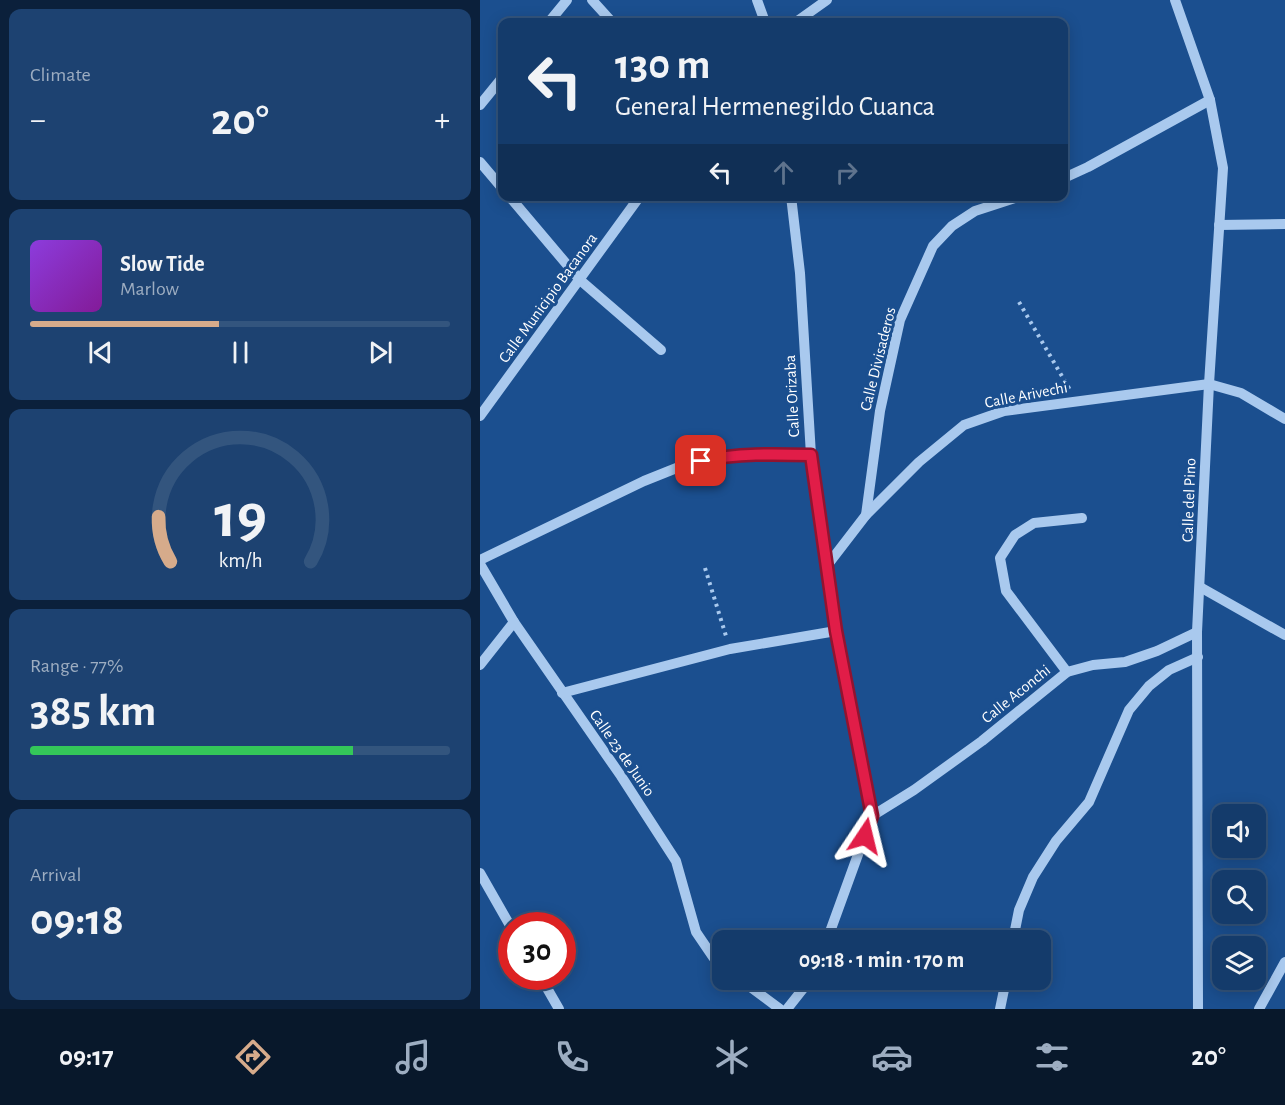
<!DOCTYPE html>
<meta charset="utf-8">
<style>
body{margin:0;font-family:"Alegreya Sans",sans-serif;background:#1d4271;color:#f1f3f6;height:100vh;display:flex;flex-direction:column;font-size:22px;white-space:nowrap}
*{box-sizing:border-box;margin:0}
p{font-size:20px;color:#9dadc1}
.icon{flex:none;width:33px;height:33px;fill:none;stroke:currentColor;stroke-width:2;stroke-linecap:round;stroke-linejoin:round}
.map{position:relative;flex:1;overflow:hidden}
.panel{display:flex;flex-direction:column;gap:9px;padding:9px;background:#0b203b;width:480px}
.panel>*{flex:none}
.guide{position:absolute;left:18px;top:18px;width:570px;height:183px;border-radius:12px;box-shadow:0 3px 15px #0003,0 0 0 2px #33557e;background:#143b6b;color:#f1f3f6;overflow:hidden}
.controls{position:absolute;left:732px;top:804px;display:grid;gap:12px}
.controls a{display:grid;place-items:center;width:54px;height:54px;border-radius:12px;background:#143b6b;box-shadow:0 3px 15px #0003,0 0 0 2px #33557e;font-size:30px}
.speed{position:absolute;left:18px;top:912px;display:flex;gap:12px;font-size:30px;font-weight:700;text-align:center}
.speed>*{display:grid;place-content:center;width:78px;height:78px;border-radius:50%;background:#143b6b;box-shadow:0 3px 15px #0003,0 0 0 2px #33557e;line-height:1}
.speed .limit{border:9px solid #d22;background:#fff;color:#111}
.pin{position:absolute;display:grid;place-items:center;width:51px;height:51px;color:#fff;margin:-26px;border-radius:12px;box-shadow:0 3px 9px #0006}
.me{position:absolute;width:66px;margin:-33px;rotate:10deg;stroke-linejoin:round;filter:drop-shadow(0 0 4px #0008)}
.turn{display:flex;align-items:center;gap:21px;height:126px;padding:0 18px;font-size:27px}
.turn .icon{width:78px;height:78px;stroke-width:2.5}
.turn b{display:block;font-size:42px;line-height:51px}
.lanes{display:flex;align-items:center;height:57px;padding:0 18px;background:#0003;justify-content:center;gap:30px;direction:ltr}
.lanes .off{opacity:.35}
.big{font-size:45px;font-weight:700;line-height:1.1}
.panel .widget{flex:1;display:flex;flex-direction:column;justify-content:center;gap:9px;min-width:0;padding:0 21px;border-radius:12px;background:#1d4271}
.panel .dial{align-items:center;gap:0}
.dial svg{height:156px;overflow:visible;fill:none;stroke:#33557e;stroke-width:7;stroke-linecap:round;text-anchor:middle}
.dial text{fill:#f1f3f6;stroke:none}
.song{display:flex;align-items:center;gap:18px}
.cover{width:72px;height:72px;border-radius:9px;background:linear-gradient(135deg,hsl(270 70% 55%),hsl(290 70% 35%))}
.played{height:6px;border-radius:3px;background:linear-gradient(90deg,#d6ab8b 45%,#33557e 45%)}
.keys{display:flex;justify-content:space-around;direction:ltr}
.heat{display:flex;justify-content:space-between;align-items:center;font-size:33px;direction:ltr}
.charge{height:9px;border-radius:4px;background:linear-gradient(90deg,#34c759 77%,#33557e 0)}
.trip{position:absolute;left:232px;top:930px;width:339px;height:60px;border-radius:12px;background:#143b6b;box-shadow:0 3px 15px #0003,0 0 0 2px #33557e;font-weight:700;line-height:60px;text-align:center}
.tabs{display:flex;height:96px;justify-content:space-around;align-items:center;background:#08182b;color:#9dadc1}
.tabs .icon{width:42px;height:42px}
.tabs .on{color:#d6ab8b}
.tabs b{font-size:27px;color:#f1f3f6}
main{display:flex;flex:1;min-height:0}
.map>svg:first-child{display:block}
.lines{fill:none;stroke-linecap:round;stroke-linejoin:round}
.path{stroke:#a9c9ee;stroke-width:4;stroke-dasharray:3 4.5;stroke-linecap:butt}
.minor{stroke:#a9c9ee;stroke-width:10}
.route-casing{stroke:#92132f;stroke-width:15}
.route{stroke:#e11d48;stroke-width:10}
.labels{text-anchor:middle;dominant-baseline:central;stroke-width:6;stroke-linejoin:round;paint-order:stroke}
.street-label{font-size:16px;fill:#fff;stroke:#1b4f8f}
</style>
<main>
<section class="panel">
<div class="widget"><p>Climate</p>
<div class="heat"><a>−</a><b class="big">20°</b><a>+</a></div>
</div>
<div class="widget">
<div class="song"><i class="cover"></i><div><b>Slow Tide</b><p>Marlow</p></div></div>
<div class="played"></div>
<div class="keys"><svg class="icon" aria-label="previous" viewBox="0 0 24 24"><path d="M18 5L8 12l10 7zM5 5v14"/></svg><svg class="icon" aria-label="pause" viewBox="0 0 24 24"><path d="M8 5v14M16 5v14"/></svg><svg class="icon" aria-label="next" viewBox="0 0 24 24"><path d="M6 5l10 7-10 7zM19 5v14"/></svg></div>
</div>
<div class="widget dial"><svg viewBox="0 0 100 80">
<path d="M14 69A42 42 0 1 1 86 69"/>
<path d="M14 69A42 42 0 0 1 8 46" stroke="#d6ab8b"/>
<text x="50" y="56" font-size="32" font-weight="700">19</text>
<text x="50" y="72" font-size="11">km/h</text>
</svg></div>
<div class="widget"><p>Range · 77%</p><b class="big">385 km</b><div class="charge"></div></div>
<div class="widget"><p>Arrival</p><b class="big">09:18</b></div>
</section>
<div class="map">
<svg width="805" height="1009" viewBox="0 0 805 1009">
<rect width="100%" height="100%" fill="#1b4f8f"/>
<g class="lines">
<g class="path">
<path d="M539,302l51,88"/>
<path d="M225,568l21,68"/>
</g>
<g class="minor">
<path d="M112,0l20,22"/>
<path d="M277,0l8,22"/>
<path d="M695,0l35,100 13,68 -14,216 -12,248 1,377"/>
<path d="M69,22l18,-22"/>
<path d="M316,22l31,-22"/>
<path d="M0,105l22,-27"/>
<path d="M0,162l22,26"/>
<path d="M584,178l24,-11 122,-67"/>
<path d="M29,196l71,84 81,70"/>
<path d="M311,196l9,77 11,182 25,176 36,185 -45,124"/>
<path d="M739,225l66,-1"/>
<path d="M0,416l160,-220"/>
<path d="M386,515l14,-104 20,-91 33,-74 19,-20 23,-15 46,-15"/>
<path d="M0,560l164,-79 40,-16 34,-8 38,-3 55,1"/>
<path d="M0,564l34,58 107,154 55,85 20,71 17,25 10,9"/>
<path d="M346,567l40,-52 53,-53 45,-37 40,-14 205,-27 32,9 44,26"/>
<path d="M720,587l85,48"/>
<path d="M0,665l34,-43"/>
<path d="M587,672l-61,-81 -6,-33 15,-23 19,-12 48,-5"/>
<path d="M82,693l168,-44 106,-18"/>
<path d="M392,816l42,-26 68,-49 85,-69 26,-7 32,-3 32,-11 40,-19"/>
<path d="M0,873l32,56"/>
<path d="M533,940l6,-30 14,-33 23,-36 33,-39 40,-92 20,-24 20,-16 29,-13"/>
<path d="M60,976l19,33"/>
<path d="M261,980l39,29"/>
<path d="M307,1009l23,-29"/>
<path d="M520,1009l6,-29"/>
<path d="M779,1009l26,-47"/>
</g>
</g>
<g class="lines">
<defs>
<path id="route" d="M221,461c36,-8 73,-7 110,-6l25,176 36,185 -7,20"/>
</defs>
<use href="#route" class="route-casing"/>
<use href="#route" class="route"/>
</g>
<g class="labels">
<g class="street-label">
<text transform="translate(68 298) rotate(-54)">Calle Municipio Bacanora</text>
<text transform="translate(398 359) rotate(-76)">Calle Divisaderos</text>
<text transform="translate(546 395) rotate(-11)">Calle Arivechi</text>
<text transform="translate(312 396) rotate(-93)">Calle Orizaba</text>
<text transform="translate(709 500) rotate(-88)">Calle del Pino</text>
<text transform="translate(536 694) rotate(-39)">Calle Aconchi</text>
<text transform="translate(142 753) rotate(55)">Calle 23 de Junio</text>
</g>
</g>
</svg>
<div class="controls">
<a><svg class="icon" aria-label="sound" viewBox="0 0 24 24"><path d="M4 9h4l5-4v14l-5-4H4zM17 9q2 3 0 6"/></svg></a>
<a><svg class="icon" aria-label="search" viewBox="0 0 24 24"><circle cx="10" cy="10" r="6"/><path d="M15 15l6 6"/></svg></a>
<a><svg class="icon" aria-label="layers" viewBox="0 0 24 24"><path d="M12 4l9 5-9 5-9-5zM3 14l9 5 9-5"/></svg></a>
</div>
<div class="speed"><div class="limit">30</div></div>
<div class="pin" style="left:221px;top:461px;background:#d93025"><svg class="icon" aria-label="arrive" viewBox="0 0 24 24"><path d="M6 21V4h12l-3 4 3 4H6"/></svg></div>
<svg class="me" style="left:385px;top:836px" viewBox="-20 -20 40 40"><path d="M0-17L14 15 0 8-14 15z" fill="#e11d48" stroke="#fff" stroke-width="4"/></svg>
<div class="trip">09:18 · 1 min · 170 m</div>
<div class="guide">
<div class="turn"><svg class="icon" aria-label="left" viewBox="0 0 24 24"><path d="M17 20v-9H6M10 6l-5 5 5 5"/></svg><div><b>130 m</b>General Hermenegildo Cuanca</div></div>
<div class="lanes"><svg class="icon" aria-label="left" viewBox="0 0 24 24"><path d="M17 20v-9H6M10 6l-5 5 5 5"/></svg><svg class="icon off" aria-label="ahead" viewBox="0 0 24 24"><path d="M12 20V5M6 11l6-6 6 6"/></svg><svg class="icon off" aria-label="right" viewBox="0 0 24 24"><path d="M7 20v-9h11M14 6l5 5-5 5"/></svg></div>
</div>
</div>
</main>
<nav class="tabs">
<b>09:17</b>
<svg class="icon on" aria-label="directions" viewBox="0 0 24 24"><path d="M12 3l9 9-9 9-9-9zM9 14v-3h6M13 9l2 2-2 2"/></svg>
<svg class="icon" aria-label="music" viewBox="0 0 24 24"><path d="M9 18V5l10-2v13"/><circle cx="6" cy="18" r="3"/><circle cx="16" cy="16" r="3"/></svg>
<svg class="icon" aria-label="phone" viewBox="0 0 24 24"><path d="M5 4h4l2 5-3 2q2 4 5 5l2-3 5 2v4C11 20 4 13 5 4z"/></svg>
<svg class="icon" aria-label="climate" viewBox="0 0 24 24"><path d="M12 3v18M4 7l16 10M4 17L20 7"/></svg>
<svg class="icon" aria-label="car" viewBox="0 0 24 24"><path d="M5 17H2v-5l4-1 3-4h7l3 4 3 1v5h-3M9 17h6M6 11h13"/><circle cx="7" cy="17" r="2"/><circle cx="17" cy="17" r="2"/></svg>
<svg class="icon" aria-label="filters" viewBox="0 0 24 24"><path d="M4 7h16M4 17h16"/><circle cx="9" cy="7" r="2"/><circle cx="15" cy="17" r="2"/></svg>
<b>20°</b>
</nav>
